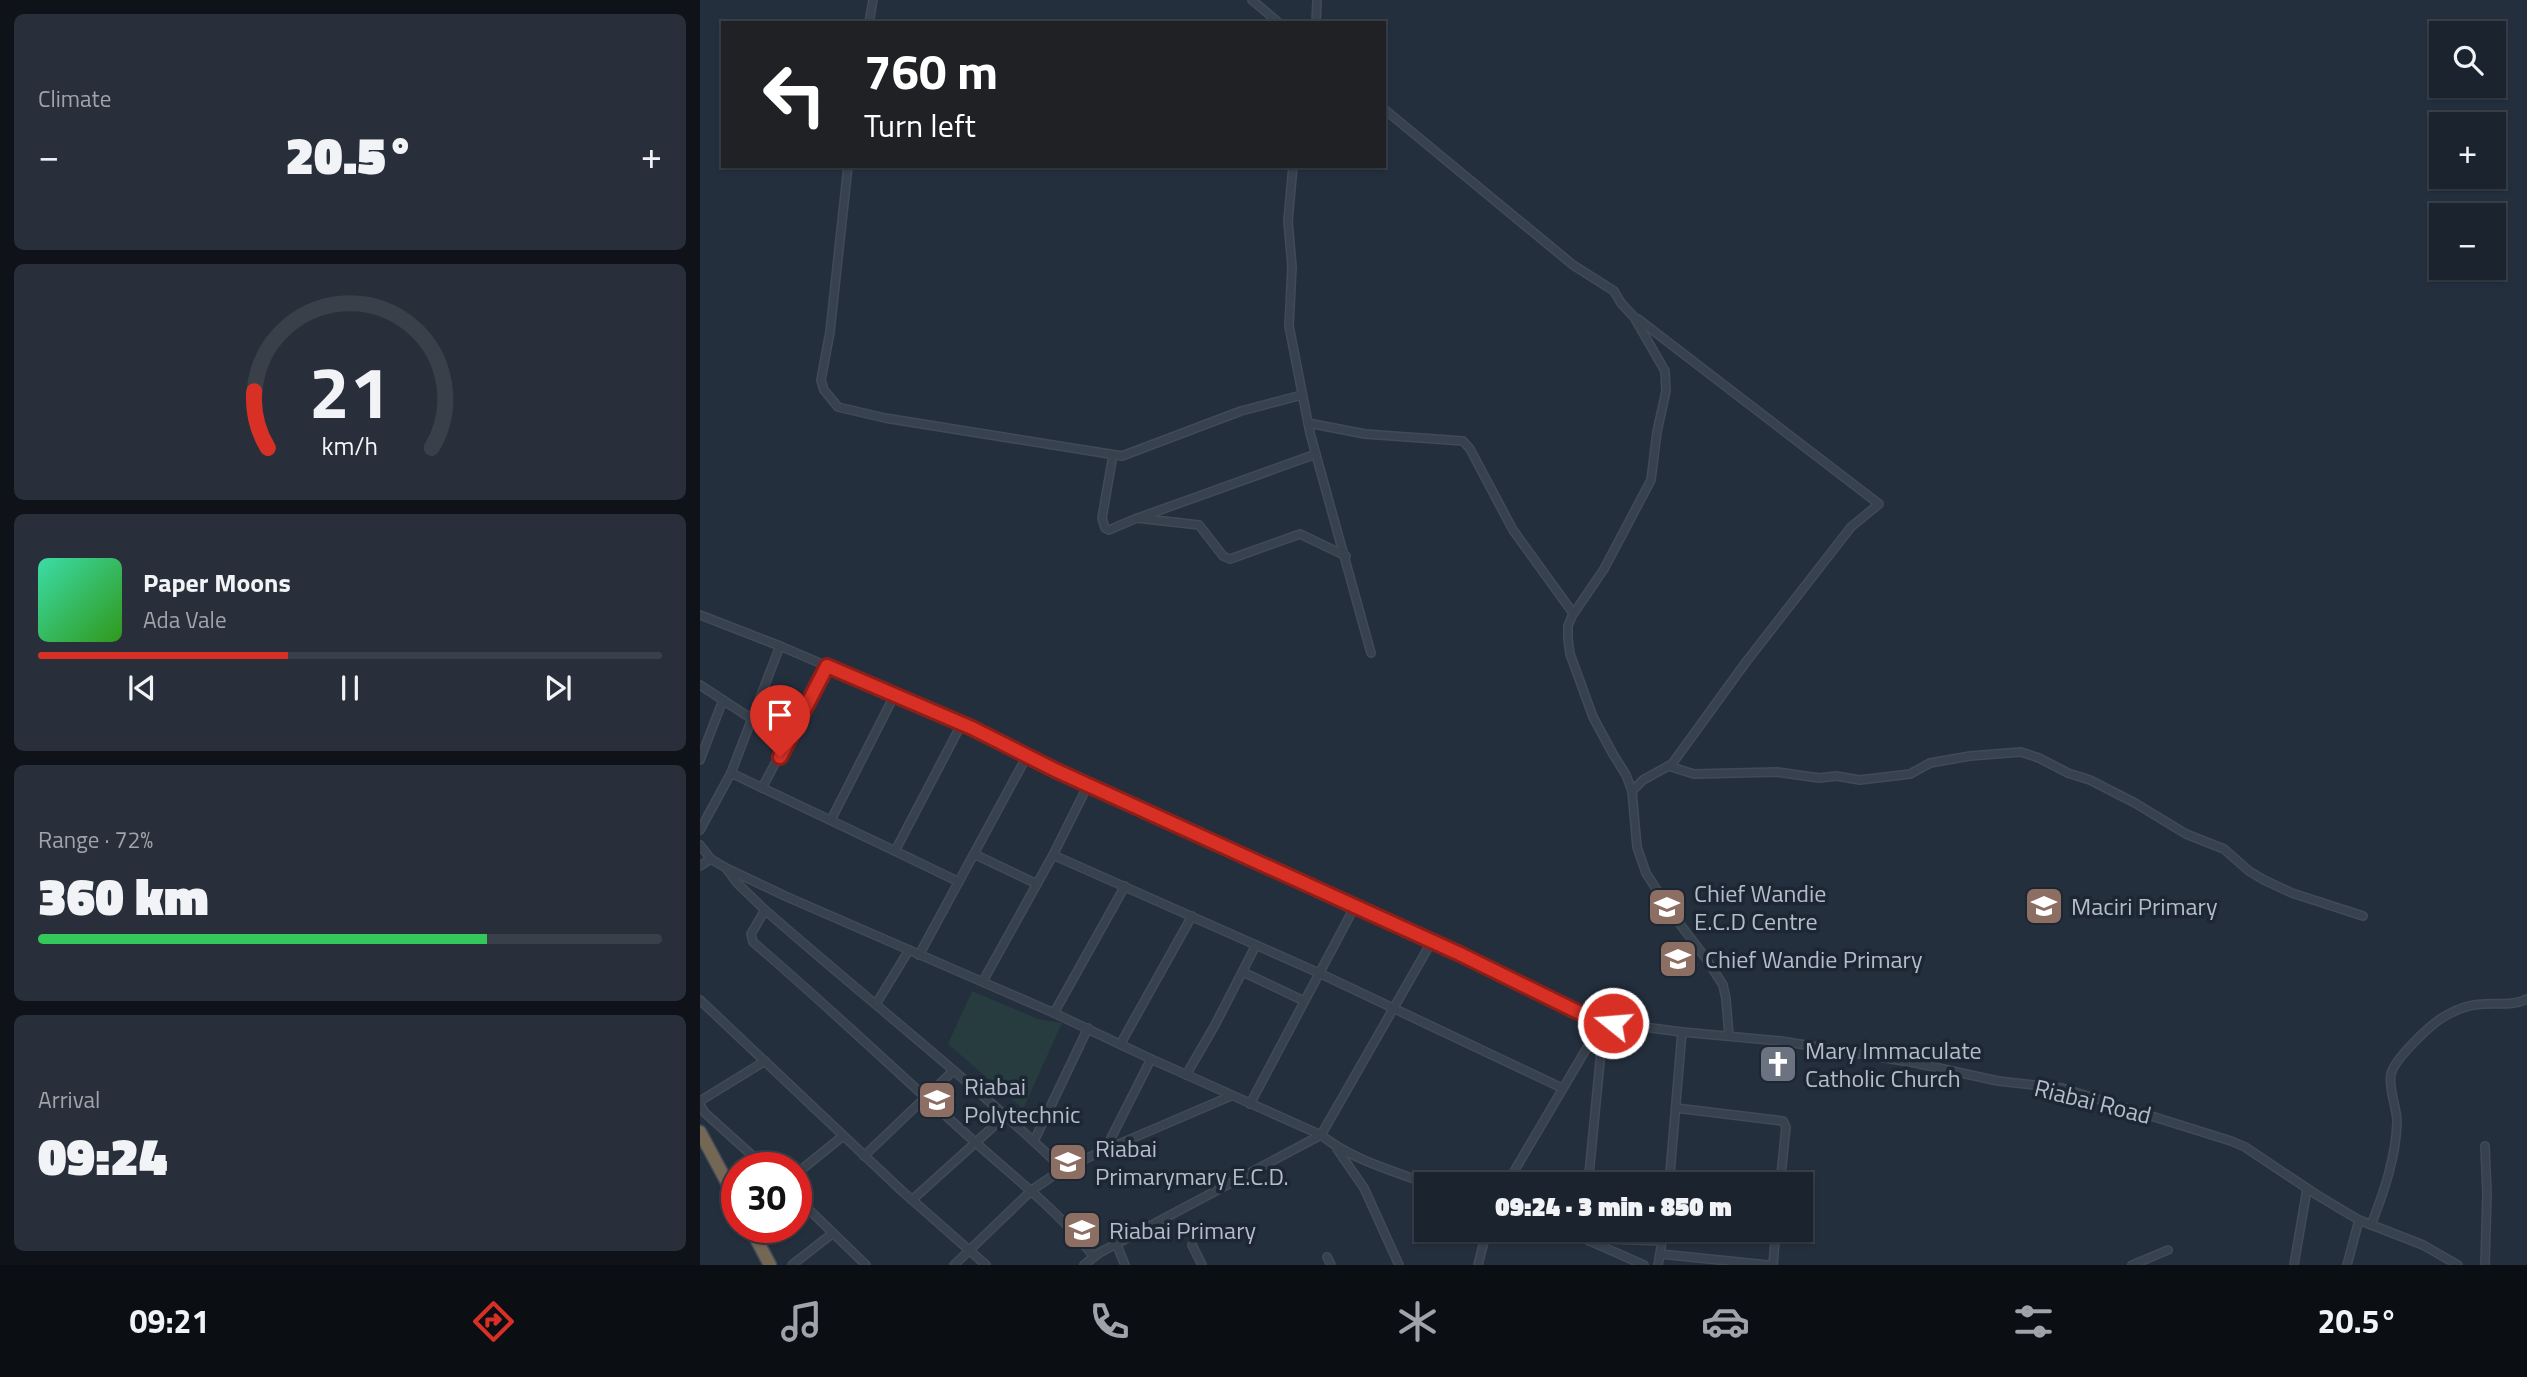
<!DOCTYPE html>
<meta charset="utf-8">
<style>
body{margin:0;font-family:"Titillium Web",sans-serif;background:#282f3a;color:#f1f3f6;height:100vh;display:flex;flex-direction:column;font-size:26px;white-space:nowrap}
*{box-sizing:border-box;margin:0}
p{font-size:23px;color:#a0a4aa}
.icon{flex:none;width:38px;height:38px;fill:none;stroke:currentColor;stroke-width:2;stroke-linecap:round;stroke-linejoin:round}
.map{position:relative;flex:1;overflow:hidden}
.side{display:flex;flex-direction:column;gap:14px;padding:14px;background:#0f1319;width:700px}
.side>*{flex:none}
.top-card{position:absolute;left:21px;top:21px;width:665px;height:147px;border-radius:0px;box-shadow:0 2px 5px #0004,0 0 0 2px #39404a;background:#202124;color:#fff;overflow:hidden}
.tools{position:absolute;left:1729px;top:21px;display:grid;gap:14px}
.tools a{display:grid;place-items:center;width:77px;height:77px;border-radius:0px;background:#1b232e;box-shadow:0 2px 5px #0004,0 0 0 2px #39404a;font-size:35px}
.speed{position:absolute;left:21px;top:1152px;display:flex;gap:14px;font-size:35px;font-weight:700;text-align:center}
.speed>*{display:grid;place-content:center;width:91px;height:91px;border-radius:50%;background:#1b232e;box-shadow:0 2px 5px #0004,0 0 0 2px #39404a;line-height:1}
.speed .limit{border:10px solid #d22;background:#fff;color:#111}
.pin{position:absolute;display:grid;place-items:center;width:60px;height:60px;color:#fff;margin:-72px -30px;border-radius:50% 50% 50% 0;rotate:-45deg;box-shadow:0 0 7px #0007}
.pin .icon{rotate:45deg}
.me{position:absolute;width:77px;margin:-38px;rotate:287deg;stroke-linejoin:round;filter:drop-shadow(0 0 5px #0008)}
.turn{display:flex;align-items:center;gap:24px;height:147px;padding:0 28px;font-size:32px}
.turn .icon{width:91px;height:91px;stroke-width:2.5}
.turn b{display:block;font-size:49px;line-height:60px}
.big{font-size:52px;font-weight:800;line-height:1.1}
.side .widget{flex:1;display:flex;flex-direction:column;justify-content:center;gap:10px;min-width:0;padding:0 24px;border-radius:10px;background:#282f3a}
.side .dial{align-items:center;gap:0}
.dial svg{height:182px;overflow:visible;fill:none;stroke:#39404a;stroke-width:7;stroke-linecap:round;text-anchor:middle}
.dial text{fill:#f1f3f6;stroke:none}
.song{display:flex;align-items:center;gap:21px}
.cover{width:84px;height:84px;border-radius:10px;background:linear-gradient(135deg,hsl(160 70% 55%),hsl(110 70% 35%))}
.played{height:7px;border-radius:4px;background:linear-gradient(90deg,#d93025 40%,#39404a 40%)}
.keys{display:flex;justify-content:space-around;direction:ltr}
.heat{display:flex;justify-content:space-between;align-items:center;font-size:38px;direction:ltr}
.charge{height:10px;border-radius:5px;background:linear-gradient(90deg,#34c759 72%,#39404a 0)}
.trip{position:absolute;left:714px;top:1172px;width:399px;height:70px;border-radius:0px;background:#1b232e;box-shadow:0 2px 5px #0004,0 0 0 2px #39404a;font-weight:800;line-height:70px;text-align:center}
.tabs{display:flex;height:112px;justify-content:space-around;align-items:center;background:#0b0e12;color:#a0a4aa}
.tabs .icon{width:49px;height:49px}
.tabs .active{color:#d93025}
.tabs b{font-size:32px;color:#f1f3f6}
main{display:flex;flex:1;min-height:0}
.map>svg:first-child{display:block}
.green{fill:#263c3f}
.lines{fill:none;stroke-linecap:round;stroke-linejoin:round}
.street-casing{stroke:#414a57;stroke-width:10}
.highway-casing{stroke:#434c59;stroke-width:15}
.street{stroke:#38414e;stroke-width:7}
.highway{stroke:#746855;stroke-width:12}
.route-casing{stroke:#8d1f18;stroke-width:18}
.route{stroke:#d93025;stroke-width:12}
.labels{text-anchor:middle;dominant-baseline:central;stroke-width:7;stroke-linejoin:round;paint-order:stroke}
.poi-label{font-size:24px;fill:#b4bcc9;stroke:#1d2633;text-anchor:start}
.street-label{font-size:24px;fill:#b4bcc9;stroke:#1d2633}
</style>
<main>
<section class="side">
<div class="widget"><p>Climate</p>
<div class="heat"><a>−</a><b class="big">20.5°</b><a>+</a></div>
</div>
<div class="widget dial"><svg viewBox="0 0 100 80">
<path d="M14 69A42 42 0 1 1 86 69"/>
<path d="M14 69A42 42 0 0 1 8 44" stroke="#d93025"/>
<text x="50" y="56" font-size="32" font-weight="700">21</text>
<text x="50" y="72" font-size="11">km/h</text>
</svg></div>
<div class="widget">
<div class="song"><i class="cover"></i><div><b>Paper Moons</b><p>Ada Vale</p></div></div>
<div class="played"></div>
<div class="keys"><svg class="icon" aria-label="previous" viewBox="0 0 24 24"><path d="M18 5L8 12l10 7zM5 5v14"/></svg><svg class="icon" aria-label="pause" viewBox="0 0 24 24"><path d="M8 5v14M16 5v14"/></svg><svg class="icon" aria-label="next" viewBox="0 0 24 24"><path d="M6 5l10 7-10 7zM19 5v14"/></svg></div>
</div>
<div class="widget"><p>Range · 72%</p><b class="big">360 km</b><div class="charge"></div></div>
<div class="widget"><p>Arrival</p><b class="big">09:24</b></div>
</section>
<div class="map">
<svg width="1827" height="1265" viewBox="0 0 1827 1265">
<rect width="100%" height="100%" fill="#242f3e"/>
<path class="green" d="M272,991l66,28 24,4 -39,86 -75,-65z"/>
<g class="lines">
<defs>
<g id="street">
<path d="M552,0l27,23"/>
<path d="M169,23l4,-23"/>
<path d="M616,23l1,-23"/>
<path d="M684,109l189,156 41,26 7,12 13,14 31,54 1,20 -9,41 -6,48 -47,89 -32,47 -4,10v13l2,15 23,63 20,37 13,21 6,16 5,56 9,26 27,42 32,42 18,28 3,14 3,37"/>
<path d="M148,166l-18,166 -9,48 3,10 14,17 47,11 237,38 119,-45 61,-16"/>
<path d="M593,166l-5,55 4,46 -3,59 21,107 61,220"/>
<path d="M608,423l57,11 98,7 7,8 43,81 60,83"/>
<path d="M413,455l-11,63 3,10 4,2 28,-12 62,7 24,31 7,3 70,-25 46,22"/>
<path d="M438,518l178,-64"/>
<path d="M0,615l80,31 192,82 83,42 405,184 124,61 29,8 69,9"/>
<path d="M0,685l52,34"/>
<path d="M0,760l23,-60"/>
<path d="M968,766l26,8 83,-2 42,6 17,-2 24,4 50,-6 20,-11 40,-7 51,-4 18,6 29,15 22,7 45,23 51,31 38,15 25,22 15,9 28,13 71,23"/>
<path d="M31,773l164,78"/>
<path d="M62,788l65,-122"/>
<path d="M932,791l11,-11 29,-16 74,-102 105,-135 28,-23 -241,-185"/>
<path d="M131,820l63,-124"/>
<path d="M0,830l31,-57 49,-127"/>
<path d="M0,845l11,14 15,9 59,28 269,117 97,46 170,76c31,25 73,36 110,50"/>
<path d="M274,854l63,30"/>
<path d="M353,855l266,118 243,115"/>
<path d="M0,866l11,-7"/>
<path d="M26,868l12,16 27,26 -14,24 2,8c76,65 148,134 222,200 43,39 83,68 119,115"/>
<path d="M259,882l-64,-31 66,-126"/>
<path d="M65,910c99,87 203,168 298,259"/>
<path d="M219,955l108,-199"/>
<path d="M543,972l61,29"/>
<path d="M283,981l70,-126 35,-70"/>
<path d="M0,1000l202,191 84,74"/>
<path d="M176,1004l33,-54"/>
<path d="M354,1013l71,-127"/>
<path d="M421,1043l71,-127"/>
<path d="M486,1075l29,-50 41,-80"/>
<path d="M0,1101l65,-40"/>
<path d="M550,1104l105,-198"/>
<path d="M0,1105l5,8 60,54"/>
<path d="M976,1108l107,13 3,6 -6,58"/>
<path d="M334,1141l54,-113"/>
<path d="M1785,1146l2,48 -2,71"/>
<path d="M637,1149l27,39 35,77"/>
<path d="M405,1150l126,-54"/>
<path d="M164,1156l89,-85"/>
<path d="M96,1174l47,-38"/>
<path d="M806,1185l92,-156 2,-8"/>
<path d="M888,1185l13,-134 -3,-21"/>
<path d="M969,1185l13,-153 99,9 135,22 82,18 64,7 169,53 14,6 72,48 42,25 64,25 35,20"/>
<path d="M96,1197l70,68"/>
<path d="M212,1200l93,-84"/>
<path d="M1671,1225c13,-33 25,-68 26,-103 0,-15 -9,-33 -6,-48 4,-16 40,-50 54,-58 12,-7 27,-12 40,-12 15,-1 28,2 42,-5"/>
<path d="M859,1230l24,8 61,27"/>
<path d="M889,1241l15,-2 58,2"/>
<path d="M416,1243l9,22"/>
<path d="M492,1245l10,20"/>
<path d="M960,1254l108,11"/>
<path d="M627,1257l4,8"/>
<path d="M92,1265l41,-32"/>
<path d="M254,1265l78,-75 31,-21 42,-19 46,-91"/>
<path d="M384,1265l15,-12 222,-118 111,-194"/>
<path d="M778,1265l9,-35"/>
<path d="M958,1265l6,-35"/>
<path d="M1073,1265l3,-35"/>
<path d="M1432,1265l36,-15"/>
<path d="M1594,1265l13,-76"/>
<path d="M1647,1265l12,-45"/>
</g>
<g id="highway">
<path d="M0,1132l37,69"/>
<path d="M50,1227l20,38"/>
</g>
</defs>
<use href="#street" class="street-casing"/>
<use href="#highway" class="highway-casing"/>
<use href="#street" class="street"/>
<use href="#highway" class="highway"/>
</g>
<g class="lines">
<defs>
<path id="route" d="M80,757l47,-91 145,62 83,42 405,184 124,61 29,8"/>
</defs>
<use href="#route" class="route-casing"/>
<use href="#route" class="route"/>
</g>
<defs>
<symbol id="school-square" viewBox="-11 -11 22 22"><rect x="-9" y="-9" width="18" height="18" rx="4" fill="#8d6e63" stroke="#1d2633"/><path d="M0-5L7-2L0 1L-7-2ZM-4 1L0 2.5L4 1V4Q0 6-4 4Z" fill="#fff"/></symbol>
<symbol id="church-square" viewBox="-11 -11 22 22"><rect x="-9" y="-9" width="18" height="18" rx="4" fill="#6b7280" stroke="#1d2633"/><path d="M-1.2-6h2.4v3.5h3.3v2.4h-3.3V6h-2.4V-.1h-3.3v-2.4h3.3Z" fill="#fff"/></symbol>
<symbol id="university-square" viewBox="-11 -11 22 22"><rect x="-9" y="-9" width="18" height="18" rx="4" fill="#8d6e63" stroke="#1d2633"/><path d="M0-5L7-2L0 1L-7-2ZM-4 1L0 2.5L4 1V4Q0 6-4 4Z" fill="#fff"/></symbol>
</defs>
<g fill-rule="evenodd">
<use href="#school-square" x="1322" y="884" width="44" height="44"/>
<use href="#school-square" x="945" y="885" width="44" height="44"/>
<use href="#school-square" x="956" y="937" width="44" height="44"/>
<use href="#church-square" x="1056" y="1042" width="44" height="44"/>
<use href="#university-square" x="215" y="1078" width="44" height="44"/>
<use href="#school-square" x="346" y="1140" width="44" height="44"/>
<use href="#school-square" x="360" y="1208" width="44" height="44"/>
</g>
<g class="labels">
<g class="poi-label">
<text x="994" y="893">Chief Wandie<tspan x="994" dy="28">E.C.D Centre</tspan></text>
<text x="1371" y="906">Maciri Primary</text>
<text x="1005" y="959">Chief Wandie Primary</text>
<text x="1105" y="1050">Mary Immaculate<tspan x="1105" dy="28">Catholic Church</tspan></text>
<text x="264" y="1086">Riabai<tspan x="264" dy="28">Polytechnic</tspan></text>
<text x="395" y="1148">Riabai<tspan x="395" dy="28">Primarymary E.C.D.</tspan></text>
<text x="409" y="1230">Riabai Primary</text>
</g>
<g class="street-label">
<text transform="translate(1393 1101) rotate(14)">Riabai Road</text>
</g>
</g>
</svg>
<div class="tools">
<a><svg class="icon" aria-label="search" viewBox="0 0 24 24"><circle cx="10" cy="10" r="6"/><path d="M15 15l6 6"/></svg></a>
<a>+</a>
<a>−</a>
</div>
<div class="speed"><div class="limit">30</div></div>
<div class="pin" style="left:80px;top:757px;background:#d93025"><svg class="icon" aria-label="arrive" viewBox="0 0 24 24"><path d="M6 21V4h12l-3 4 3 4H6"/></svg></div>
<svg class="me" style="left:913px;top:1023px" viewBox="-20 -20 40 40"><circle r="17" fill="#d93025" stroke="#fff" stroke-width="3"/><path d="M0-11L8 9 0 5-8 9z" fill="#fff"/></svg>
<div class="trip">09:24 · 3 min · 850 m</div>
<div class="top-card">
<div class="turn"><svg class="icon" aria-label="left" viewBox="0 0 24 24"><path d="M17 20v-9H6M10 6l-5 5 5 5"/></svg><div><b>760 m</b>Turn left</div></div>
</div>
</div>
</main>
<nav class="tabs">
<b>09:21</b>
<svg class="icon active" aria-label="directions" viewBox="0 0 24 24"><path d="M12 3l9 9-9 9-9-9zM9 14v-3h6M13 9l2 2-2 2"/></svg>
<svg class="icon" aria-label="music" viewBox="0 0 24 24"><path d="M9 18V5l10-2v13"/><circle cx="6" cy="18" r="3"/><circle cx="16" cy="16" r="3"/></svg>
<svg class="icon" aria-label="phone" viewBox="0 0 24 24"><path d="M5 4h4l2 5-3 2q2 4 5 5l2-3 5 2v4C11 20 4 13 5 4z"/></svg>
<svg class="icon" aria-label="climate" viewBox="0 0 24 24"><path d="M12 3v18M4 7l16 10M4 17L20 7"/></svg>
<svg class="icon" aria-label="car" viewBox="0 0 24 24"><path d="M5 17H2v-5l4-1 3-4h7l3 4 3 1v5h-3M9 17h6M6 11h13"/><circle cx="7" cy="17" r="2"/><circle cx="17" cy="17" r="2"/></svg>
<svg class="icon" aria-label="filters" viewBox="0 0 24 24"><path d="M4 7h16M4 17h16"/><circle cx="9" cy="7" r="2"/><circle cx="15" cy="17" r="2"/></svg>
<b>20.5°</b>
</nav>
